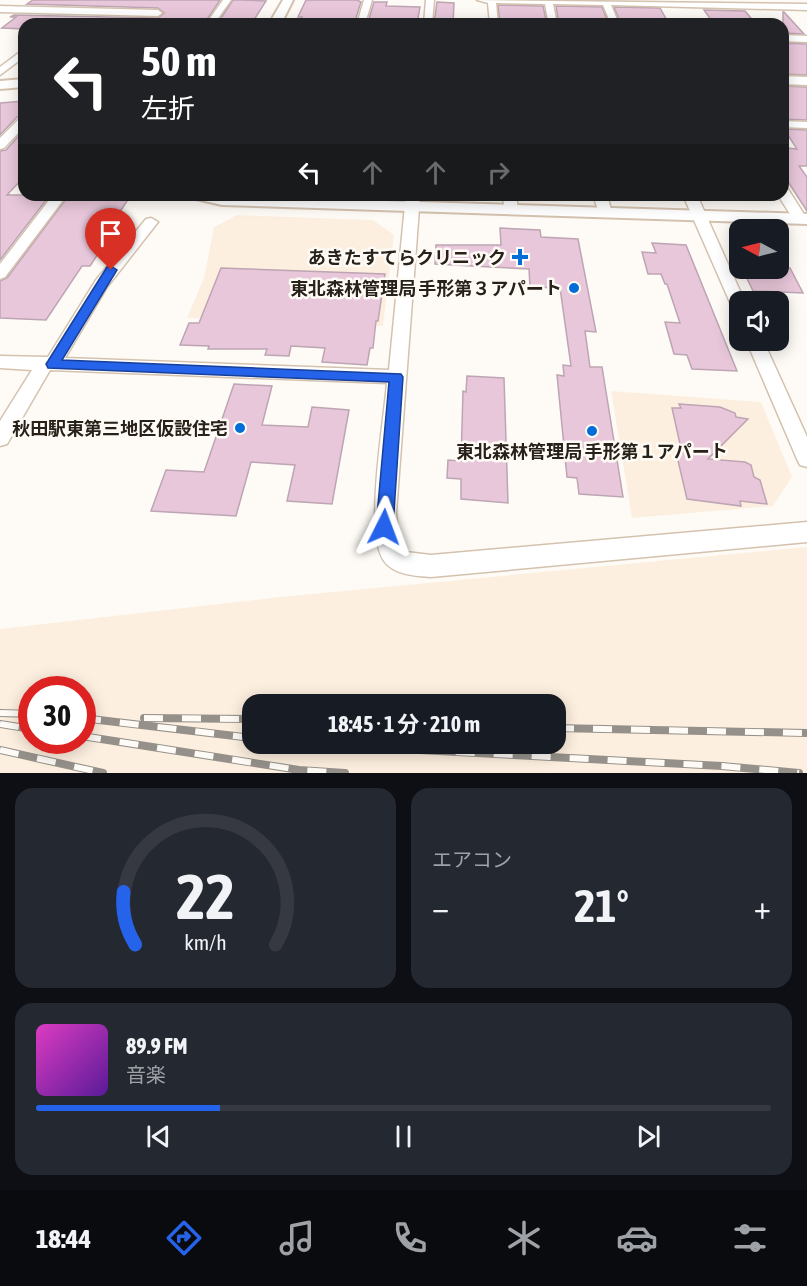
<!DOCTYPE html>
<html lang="ja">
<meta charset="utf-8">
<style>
body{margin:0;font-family:"Asap Condensed","Noto Sans JP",sans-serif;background:#242831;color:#f1f3f6;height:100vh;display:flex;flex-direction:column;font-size:22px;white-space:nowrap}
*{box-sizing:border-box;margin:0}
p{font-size:20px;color:#9ea1a6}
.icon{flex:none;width:33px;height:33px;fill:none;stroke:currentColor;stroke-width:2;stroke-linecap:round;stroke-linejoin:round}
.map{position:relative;height:773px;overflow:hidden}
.sheet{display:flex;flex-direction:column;gap:15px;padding:15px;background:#0d0f14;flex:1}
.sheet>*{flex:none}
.hud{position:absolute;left:18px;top:18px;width:771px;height:183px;border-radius:18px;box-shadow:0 3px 15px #0003;background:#202124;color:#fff;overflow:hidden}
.needle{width:39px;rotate:277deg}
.buttons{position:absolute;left:729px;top:219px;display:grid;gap:12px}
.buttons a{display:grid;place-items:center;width:60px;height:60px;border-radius:12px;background:#171b24;box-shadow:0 3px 15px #0003;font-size:30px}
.speed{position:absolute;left:18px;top:676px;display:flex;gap:12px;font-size:30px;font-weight:700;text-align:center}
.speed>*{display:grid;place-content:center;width:78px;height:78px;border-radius:50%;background:#171b24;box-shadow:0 3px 15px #0003;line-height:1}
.speed .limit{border:9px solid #d22;background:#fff;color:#111}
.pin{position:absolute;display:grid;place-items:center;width:51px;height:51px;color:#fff;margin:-62px -26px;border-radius:50% 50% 50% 0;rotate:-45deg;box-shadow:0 0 6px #0007}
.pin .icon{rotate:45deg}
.me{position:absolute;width:66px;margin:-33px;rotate:3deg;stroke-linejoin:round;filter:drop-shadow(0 0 4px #0008)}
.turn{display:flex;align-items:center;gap:21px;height:126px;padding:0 24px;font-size:27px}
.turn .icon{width:78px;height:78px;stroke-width:2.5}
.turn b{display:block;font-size:42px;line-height:51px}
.lanes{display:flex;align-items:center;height:57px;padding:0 24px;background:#0003;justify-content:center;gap:30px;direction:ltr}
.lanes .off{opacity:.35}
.big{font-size:45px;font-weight:700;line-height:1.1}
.sheet .card{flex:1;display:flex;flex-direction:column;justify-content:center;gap:9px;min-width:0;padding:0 21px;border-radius:18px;background:#242831}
.sheet .dial{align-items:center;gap:0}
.dial svg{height:156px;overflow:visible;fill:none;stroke:#363941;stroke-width:7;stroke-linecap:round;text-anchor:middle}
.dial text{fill:#f1f3f6;stroke:none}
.song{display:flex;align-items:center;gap:18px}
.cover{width:72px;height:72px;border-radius:9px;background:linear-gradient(135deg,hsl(310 70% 55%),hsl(270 70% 35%))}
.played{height:6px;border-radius:3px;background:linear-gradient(90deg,#2563eb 25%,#363941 25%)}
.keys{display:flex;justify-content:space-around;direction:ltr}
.heat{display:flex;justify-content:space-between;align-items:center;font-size:33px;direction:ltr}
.sheet .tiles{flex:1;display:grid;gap:15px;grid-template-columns:1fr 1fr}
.card:last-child{grid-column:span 2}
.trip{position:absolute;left:242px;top:694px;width:324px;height:60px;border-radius:18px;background:#171b24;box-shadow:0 3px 15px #0003;font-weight:700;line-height:60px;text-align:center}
.tab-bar{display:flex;height:96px;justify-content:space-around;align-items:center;background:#090b0e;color:#9ea1a6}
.tab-bar .icon{width:42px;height:42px}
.tab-bar .on{color:#2563eb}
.tab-bar b{font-size:27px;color:#f1f3f6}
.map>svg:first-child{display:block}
.built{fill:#fdefdf;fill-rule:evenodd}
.building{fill:#e8c7da;stroke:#bda5b3;stroke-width:1.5}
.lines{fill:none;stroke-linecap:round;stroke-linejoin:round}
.minor-casing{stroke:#d4c2af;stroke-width:3}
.tertiary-casing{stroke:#d4c2af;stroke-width:4}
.minor{fill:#fff;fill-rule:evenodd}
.tertiary{fill:#fff;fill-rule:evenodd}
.rail-casing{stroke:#95918a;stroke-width:8}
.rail{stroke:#fefbf6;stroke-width:6;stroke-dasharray:19;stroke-linecap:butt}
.route{fill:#2563eb;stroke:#184099;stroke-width:1.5}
.poi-dot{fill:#006ed6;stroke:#fefbf6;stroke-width:2}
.labels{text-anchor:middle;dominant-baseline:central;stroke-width:5;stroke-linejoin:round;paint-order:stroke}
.poi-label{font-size:18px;font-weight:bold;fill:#272119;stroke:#fefbf6;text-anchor:end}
</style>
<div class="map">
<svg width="807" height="773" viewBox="0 0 807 773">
<rect width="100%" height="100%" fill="#fefbf6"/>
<g class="built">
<path d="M237,215l136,5 21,15 -11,91 -196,-8 17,-40 10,-51z"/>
<path d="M611,391l150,11 31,75 -19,29 -141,12z"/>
<path d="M807,547v226h-807v-144l280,-32zM32,690h50v51h-50zM252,705h303v39h-303z"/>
</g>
<g class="building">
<path d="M33,0h187l-16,24h-180v5l-22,-1 14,-11h-6l4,-2 144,3 6,-5 -6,-5 -131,-4z"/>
<path d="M233,0h9l24,1 -14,22 -35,1z"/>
<path d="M306,0h51l4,2 -6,19h-12l-1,3h-41l1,-7h-4z"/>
<path d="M374,2h13l-1,4 34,1 -3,17h-41v-2h-8z"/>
<path d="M437,2l17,1 -1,21h-19z"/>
<path d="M498,5l45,1 4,18h-47z"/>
<path d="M556,6l46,1 7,17h-50z"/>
<path d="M614,7l46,1 9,16h-48z"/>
<path d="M704,10l41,1 11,13h-42z"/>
<path d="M783,12h1l20,22 -21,-1z"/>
<path d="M783,43l24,1v31l-24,-1z"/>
<path d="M783,86l24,1v33l-24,-1z"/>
<path d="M24,101v15l-7,1 -17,18v-32z"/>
<path d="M784,129l23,1v36h-8l8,11v34l-24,-37v-31l4,5 10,1z"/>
<path d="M24,130v47l-17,18h43l-50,65v-109l6,-1z"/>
<path d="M69,195h62l-29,44h6l-18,27h-8l-36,54 -46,-2v-37l7,-3z"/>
<path d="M500,228l40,2 1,7 37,2 18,93 -11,-1 5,36h12l21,130 -44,-3 -2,-16 -10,-1 -10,-102 7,1 -1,-11 8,1 -11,-78 -30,-1 -1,-18 -94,-5 1,-19h65z"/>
<path d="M652,243l34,2 51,126 -45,-2 -5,-14 -13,-1 -9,-32 15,1 -13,-39h-2l-4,-10h-13l-6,-22 14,1z"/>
<path d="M221,268l164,6 -7,47h-2l-3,27h-3l-3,17 -45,-3 3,-14 -34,-2 -2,10 -24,-1 2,-6h-59l1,-3 -29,-1 9,-22h10z"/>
<path d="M742,268h48l13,25 -50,-2z"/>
<path d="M467,376l37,2 4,125 -47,-4v-20l-14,-1 1,-18 13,1 2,-70 3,1z"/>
<path d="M234,384l38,2 -10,39 46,2 4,-20 37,3 -17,94 -45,-3 8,-36 -44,-3 -15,54 -85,-5 15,-41 38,2z"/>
<path d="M679,404l41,3 15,6 1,4 12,2 -40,40 37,3 6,3 3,12 6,3 7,24 -27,-3 1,5 -54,-7 -11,-47 6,1 -10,-45h9z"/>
</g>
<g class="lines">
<defs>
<g id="minor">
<path d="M223,0h8l-17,24h-8z"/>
<path d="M364,0h8l-7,24h-8z"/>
<path d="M426,0h8l-2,24h-8z"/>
<path d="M477,0l330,4v6l-196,-5 8,19h-8l-8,-19 -50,-1 4,20h-8l-4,-20 -49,-1 2,21h-8l-2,-21z"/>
<path d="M0,6l158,4 4,3 -4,3 -158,-4z"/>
<path d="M783,35l24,1v6l-24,-1z"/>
<path d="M24,49v8l-24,18v-8z"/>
<path d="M24,118v9l-20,21 -4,1v-11l19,-19z"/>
<path d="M783,121l24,1v6l-24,-1z"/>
<path d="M783,188l5,1 19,30 -2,3 -5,1 -5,-1 -17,-27h5z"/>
<path d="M53,195h14l-62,82 -5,2v-15z"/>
<path d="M406,195h14l-24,318 3,31 7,8 25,3 376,-33v20l-376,35c-15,-1 -37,-2 -47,-16 -20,-28 0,-140 3,-178l-337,-13 -43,74 -7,2v-25l32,-51 -32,-2v-12l48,1 48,-77 50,-61 5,-1 7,4 -51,65 -42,71 324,12z"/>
<path d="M502,195h14l2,15 -2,3h-10z"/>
<path d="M593,195h14l5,18 -2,3h-10z"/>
<path d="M683,195h14l48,107h-5v10l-8,-5z"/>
<path d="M746,340h17l44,97v30l-7,-2 -3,-6z"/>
</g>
<g id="tertiary">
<path d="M283,0h10l-12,24h-12z"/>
<path d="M783,76l24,1v8l-24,-1z"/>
<path d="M24,79v8l-24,2v-8z"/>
<path d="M190,195l617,19v10l-585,-19 -30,-7z"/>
</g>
</defs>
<use href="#minor" class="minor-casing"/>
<use href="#tertiary" class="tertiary-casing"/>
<use href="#minor" class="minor"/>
<use href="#tertiary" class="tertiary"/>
<defs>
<g id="rail">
<path d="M0,713l32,1"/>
<path d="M82,718l170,20"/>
<path d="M144,718l108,1"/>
<path d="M0,724l32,5"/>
<path d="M555,728l252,5"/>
<path d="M82,736l217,34 46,3"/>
<path d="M304,744l418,22 77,7"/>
<path d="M0,750l103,23"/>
</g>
</defs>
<use href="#rail" class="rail-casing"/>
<use href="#rail" class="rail"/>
</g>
<path class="route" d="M111,266l6,4 -55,90 339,14 2,3 -10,150 -3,6 -6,2 -5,-2 -3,-6 13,-145 -341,-14 -2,-4 2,-3 59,-94z"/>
<g class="poi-dot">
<path d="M517 248h6v6h6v6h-6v6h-6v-6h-6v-6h6z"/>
<circle cx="574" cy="288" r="6"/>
<circle cx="240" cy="428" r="6"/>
<circle cx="592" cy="431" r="6"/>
</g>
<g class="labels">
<g class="poi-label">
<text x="506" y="257">あきたすてらクリニック</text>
<text x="562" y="288">東北森林管理局 手形第３アパート</text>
<text x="228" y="428">秋田駅東第三地区仮設住宅</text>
<text x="592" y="451" text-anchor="middle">東北森林管理局 手形第１アパート</text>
</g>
</g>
</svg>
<div class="buttons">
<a><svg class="needle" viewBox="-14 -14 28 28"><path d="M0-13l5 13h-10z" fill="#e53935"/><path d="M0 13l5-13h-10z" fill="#9ea1a6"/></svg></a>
<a><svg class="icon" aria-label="sound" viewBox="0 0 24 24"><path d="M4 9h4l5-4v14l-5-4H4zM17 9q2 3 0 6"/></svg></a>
</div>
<div class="speed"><div class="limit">30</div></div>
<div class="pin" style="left:111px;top:270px;background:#d93025"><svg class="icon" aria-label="arrive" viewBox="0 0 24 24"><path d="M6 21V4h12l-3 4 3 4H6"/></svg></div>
<svg class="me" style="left:384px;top:527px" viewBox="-20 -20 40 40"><path d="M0-17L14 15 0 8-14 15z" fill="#2563eb" stroke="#fff" stroke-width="4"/></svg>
<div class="trip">18:45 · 1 分 · 210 m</div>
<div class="hud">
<div class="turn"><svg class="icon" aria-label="left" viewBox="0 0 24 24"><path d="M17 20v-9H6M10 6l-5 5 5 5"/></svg><div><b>50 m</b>左折</div></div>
<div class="lanes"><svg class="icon" aria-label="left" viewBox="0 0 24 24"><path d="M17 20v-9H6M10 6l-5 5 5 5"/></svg><svg class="icon off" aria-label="ahead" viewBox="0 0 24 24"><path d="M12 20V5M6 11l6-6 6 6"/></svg><svg class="icon off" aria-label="ahead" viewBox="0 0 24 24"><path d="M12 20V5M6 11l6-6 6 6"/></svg><svg class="icon off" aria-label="right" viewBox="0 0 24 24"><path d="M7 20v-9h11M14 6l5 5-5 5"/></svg></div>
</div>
</div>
<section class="sheet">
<div class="tiles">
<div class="card dial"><svg viewBox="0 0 100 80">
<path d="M14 69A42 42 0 1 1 86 69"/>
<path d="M14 69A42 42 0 0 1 8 42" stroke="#2563eb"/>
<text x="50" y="56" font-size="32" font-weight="700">22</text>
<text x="50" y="72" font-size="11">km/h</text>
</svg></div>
<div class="card"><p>エアコン</p>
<div class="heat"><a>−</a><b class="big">21°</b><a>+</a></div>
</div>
<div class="card">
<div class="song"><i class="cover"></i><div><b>89.9 FM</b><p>音楽</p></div></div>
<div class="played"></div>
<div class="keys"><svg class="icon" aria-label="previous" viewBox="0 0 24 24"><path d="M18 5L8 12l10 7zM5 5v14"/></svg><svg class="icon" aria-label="pause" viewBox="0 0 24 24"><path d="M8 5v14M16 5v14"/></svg><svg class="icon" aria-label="next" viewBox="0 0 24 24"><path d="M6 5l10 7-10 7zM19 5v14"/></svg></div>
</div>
</div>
</section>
<nav class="tab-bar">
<b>18:44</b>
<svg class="icon on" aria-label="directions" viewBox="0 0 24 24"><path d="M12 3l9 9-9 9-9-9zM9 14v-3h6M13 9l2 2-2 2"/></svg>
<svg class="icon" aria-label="music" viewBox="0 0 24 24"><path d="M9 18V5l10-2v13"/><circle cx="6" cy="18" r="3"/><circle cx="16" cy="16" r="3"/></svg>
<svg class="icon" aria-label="phone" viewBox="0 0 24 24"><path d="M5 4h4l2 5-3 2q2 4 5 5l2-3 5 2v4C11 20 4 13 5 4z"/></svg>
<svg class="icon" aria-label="climate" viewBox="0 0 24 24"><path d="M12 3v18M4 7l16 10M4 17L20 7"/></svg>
<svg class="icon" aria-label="car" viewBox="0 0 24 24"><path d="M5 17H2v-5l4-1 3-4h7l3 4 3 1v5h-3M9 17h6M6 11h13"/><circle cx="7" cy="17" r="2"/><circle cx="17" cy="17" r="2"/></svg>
<svg class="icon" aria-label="filters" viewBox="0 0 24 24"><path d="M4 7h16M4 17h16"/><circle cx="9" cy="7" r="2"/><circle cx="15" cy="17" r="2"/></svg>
</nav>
